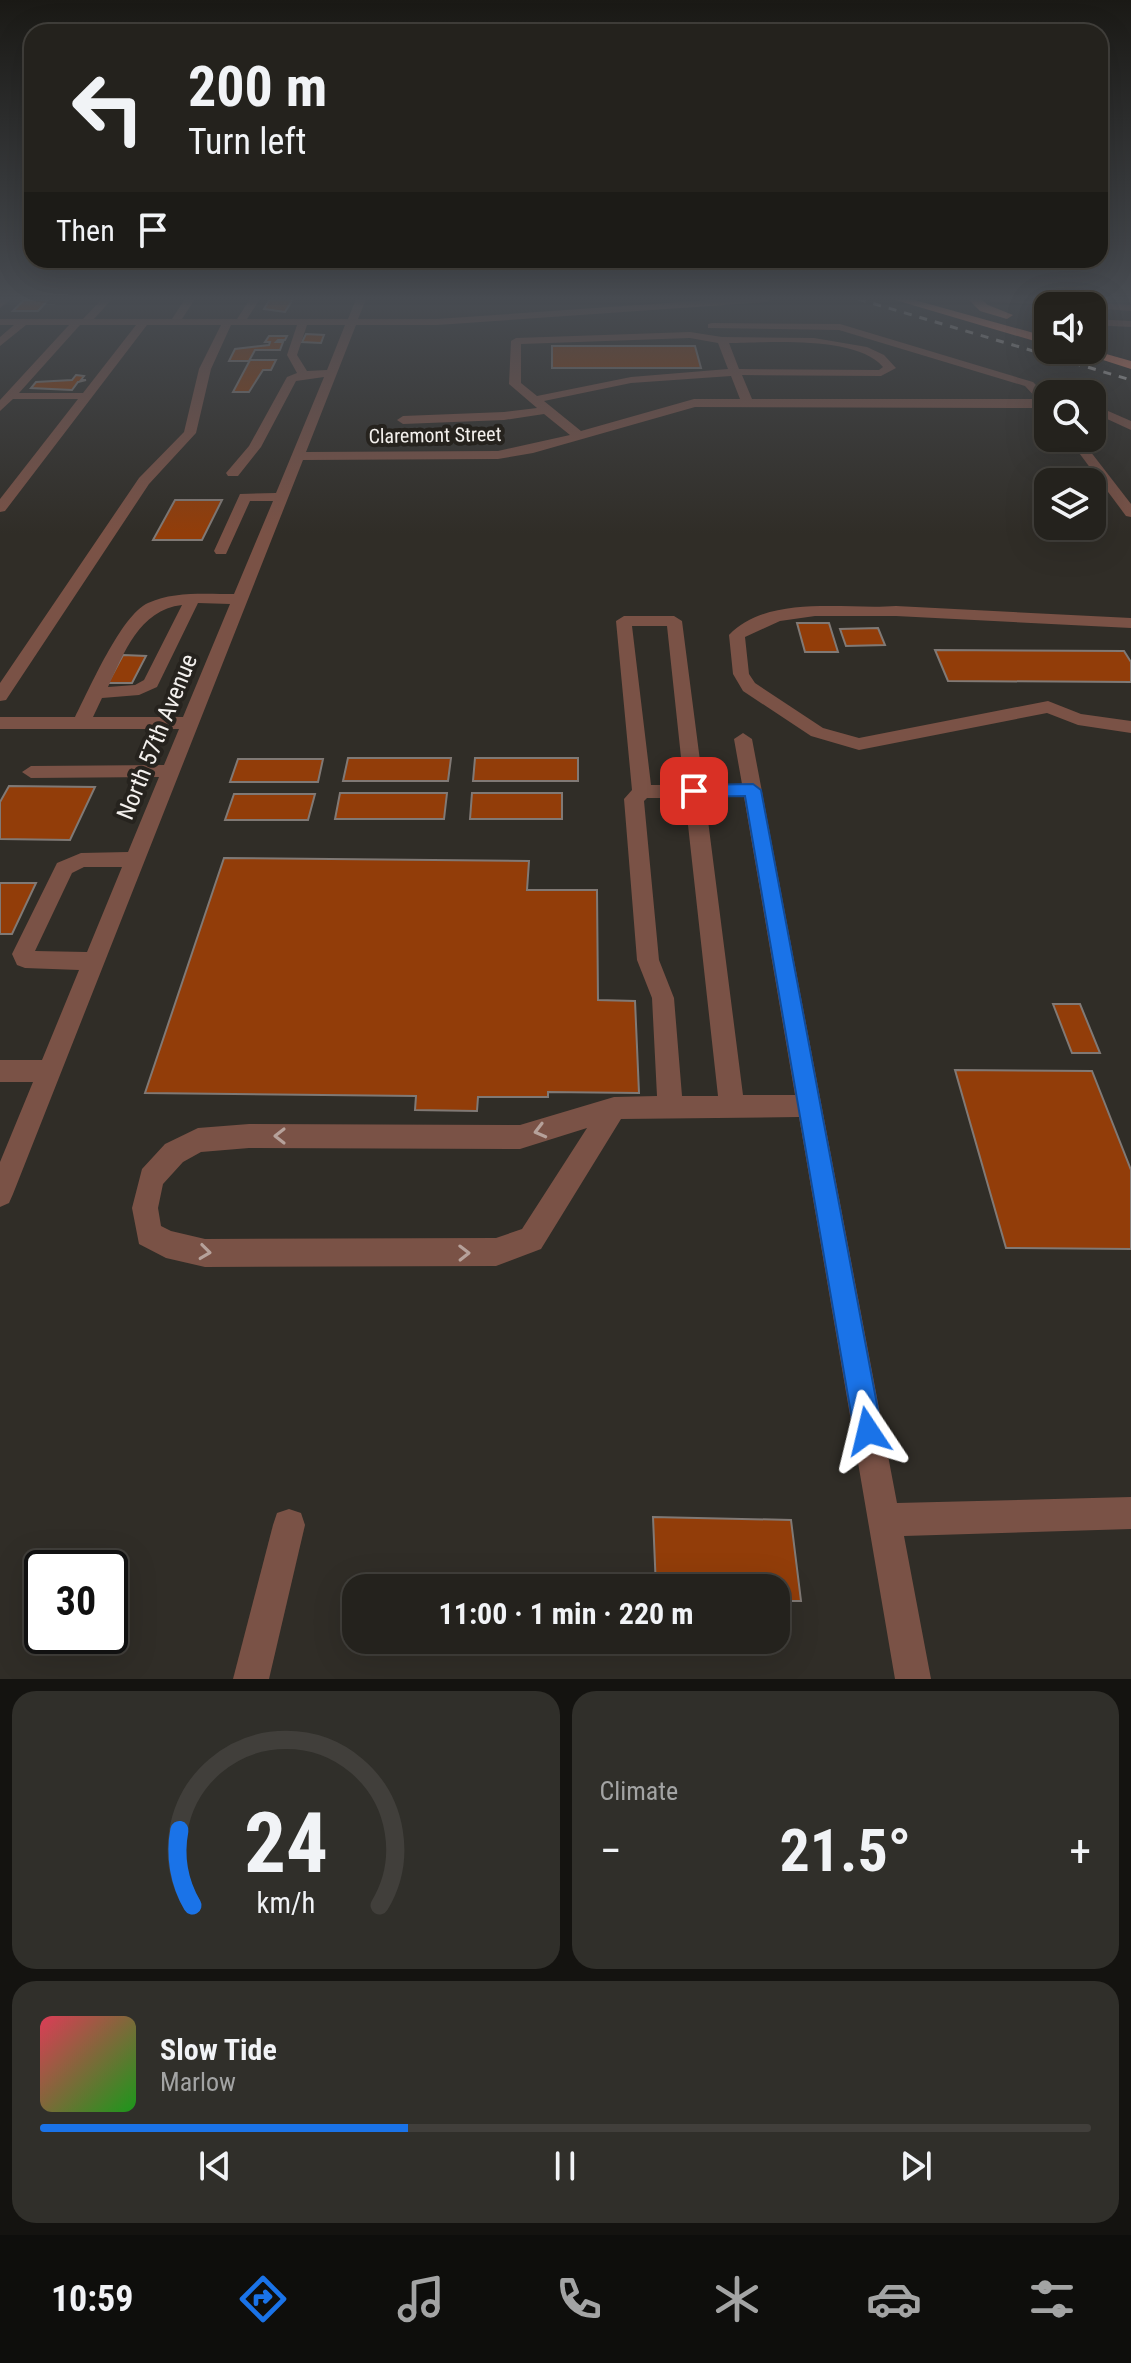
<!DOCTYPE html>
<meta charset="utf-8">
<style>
body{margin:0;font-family:"Roboto Condensed",sans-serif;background:#302f2a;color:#f1f3f6;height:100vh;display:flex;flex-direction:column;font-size:30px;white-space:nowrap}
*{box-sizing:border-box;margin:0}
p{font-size:26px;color:#a3a4a4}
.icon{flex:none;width:44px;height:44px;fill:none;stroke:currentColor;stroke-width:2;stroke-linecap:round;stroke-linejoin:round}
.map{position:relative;height:1679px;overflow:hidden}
.side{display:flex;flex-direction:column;gap:12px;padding:12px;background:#141310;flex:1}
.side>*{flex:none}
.banner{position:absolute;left:24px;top:24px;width:1084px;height:244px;border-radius:24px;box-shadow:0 8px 32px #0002,0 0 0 2px #413f3b;background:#24221d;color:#f1f3f6;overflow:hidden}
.buttons{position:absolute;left:1034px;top:292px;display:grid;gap:16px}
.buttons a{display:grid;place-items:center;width:72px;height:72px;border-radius:16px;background:#24221d;box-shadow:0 8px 32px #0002,0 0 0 2px #413f3b;font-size:40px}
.speed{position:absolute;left:24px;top:1550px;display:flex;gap:16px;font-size:40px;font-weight:700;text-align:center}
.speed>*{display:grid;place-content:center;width:104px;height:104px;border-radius:50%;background:#24221d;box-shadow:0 8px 32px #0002,0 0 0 2px #413f3b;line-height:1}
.speed .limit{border:4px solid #111;border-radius:12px;background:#fff;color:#111}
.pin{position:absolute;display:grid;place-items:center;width:68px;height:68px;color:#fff;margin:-34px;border-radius:16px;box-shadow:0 4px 12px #0006}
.me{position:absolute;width:88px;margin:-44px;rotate:350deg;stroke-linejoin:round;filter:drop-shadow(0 0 6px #0008)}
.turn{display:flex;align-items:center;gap:28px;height:168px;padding:0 32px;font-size:36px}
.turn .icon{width:104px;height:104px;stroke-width:2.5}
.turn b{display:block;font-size:56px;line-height:68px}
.then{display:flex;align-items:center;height:76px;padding:0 32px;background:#0003;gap:16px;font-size:30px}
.big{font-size:60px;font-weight:700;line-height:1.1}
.side .tile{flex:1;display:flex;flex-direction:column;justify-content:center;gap:12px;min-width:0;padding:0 28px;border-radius:24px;background:#302f2a}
.side .dial{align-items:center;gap:0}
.dial svg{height:208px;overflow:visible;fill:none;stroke:#413f3b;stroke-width:7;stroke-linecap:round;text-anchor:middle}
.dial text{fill:#f1f3f6;stroke:none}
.song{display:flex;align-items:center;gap:24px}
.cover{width:96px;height:96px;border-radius:12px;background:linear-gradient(135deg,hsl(350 70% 55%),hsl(120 70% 35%))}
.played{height:8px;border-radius:4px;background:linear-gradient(90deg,#1a73e8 35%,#413f3b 35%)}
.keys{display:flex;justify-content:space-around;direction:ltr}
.heat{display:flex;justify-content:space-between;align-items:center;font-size:44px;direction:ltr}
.side .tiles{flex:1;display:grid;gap:12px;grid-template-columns:1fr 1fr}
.tile:last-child{grid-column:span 2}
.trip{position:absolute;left:342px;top:1574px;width:448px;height:80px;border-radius:24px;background:#24221d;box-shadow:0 8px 32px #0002,0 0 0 2px #413f3b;font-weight:700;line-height:80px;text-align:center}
.tabs{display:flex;height:128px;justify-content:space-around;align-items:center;background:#0e0e0c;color:#a3a4a4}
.tabs .icon{width:56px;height:56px}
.tabs .current{color:#1a73e8}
.tabs b{font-size:36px;color:#f1f3f6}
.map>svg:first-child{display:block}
.building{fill:#923d09;stroke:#807975;stroke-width:2}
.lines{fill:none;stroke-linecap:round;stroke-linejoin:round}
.minor{fill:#7a5246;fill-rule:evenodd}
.highway{fill:#e38164;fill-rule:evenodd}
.rail{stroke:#c1beba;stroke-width:3;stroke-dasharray:8 8;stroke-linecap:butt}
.oneway{stroke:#b6a19a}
.route{fill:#1a73e8;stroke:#114b97;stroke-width:2}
.labels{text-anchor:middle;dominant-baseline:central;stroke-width:8;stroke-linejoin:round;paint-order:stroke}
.far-street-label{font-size:20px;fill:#f3f0ed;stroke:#26231e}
.street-label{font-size:24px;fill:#f3f0ed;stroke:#26231e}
</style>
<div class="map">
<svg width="1131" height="1679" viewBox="0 0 1131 1679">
<rect width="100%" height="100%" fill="#302d27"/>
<g class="building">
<path d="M270,299h23l-8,13 -21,-3z"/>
<path d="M24,300h24l-10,11h-25z"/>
<path d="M306,334l18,1 -3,8 -19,-1z"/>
<path d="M269,336h18l-2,4h-7l-2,2h7l-3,8h-25l-6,11h-20l6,-12 34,-4 1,-3h-5z"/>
<path d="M552,346h143l6,22h-149z"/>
<path d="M250,360h26l-5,10h-8l-14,22h-16z"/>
<path d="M76,375l8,1 -3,4h5l-8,2 -6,8 -41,-2 5,-6 36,-2z"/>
<path d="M175,500h47l-20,40h-49z"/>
<path d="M797,623h32l9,29h-33z"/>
<path d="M878,628l7,17 -39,1 -6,-17z"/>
<path d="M935,650l189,1 7,11v20l-183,-1z"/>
<path d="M123,655l23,1 -14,27h-24z"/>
<path d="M348,758h103l-3,23h-105z"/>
<path d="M475,758h103v23h-105z"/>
<path d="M238,759h85l-5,23h-88z"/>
<path d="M9,786l86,1 -25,53 -70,-1v-37z"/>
<path d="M340,793h107l-3,26h-109z"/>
<path d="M472,793h90v26h-92z"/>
<path d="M234,794h81l-7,26h-83z"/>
<path d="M224,858l305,3 -2,29h70l1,110 37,1 4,92 -91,-1v5h-70l-1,14 -62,-1 1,-14 -271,-3z"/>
<path d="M0,883h36l-24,51h-12z"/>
<path d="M1053,1004h27l20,49h-28z"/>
<path d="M955,1070l137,1 39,99v79l-125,-1z"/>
<path d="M653,1517l138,3 10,81h-25v-13h-120z"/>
</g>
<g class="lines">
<g class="minor">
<path d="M0,299h11l-11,9z"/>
<path d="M102,299h10l-18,20h78l13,-20h10l-13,20h55l13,-20h10l-13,20h101l8,-20h10l-8,20h79l289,-20h46l-5,3 -330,23h-81l-50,127 192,-1 72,-16 -26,-21 -40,6 -101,4 -6,-4 6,-4 101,-4 33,-4 -28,-24 2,-43 5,-3 174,-6 32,5 92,1 53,9 17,8 12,13 -15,8 -139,-1 10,24h285l-12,-13 -186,-56 -131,-2v-4l4,-1 128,1 193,58 15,15v11l-353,-1 -162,46 -35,6 -195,1 -290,734 -4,9 -9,4v-45l33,-80h-33v-22h42l37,-90 -54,-2 -8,-3 -5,-11 45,-91 24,-10 47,-1 31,-75 -128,1 -9,-6 9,-6 133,-1 15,-36h-179v-12h75c14,-27 46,-102 73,-114 25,-12 59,-9 86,-9l39,-93h-23l-24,53h-10l-2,-3 26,-57 36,-1 48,-116 -28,4 -35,66 -23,29h-10l-2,-3 23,-27 38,-69 10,-4 -10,-18 10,-30h-66l-20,44 -15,64 -47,51 -143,216 -6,1v-18l139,-205 45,-46 15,-63 22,-44h-74l-142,186 -5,1v-13l78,-100h-65l-13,12v-11l69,-75h-43l-26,21v-9l14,-12h-14v-6h83zM80,325h56l-53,68h-64zM307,325h38l-18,45 -20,1 -10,-16zM690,338l28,5 10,26 -97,8 -94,19 -16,-13v-39zM729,343c39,0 127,-8 154,24l-4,3 -140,-1zM731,376l9,23h-46l-113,32 -37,-30 87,-18zM198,603l32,1 -47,113h-90l9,-19 37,-3 18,-8zM182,605l-38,75 -9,5 -27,2c16,-34 31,-77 74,-82zM84,867h38l-35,85 -52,-1 37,-78z"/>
<path d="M987,299l144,6v6l-39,-3v-2l-100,-4z"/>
<path d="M1092,319l39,2v6l-39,-2z"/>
<path d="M1092,404l39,17v9l-39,-18z"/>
<path d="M1068,438h12l51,66v13l-5,-1z"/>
<path d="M896,606l235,12v10l-235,-12h-81l-35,5 -35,16 4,37 6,9 68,45 36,10 189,-37 33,13 50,7v12l-53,-8 -31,-12 -188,37 -48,-14 -68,-45 -10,-17 -4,-39c39,-41 116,-25 167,-29z"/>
<path d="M624,616h50l8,5 21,163h39l-8,-45 9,-6 9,6 145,764 234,-6v32l-227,7 27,143h-36l-96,-562 -178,2 -80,130 -45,17 -291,1 -39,-9 -27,-14 -7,-36 10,-39 23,-25 33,-16 51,-4 271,1 94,-28 43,-1 -5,-98 -15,-38 -13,-161 8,-9 -16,-169zM632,626h35l17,159h-33zM705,797h39l51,298h-52zM647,798h38l33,298h-36l-8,-98 -15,-38 -15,-159zM587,1128l-65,101 -26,9 -291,1 -34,-8 -10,-5 -3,-18 5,-24 20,-22 18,-10 48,-4 271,1z"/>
<path d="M289,1509l12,4 4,12 -36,154h-36l40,-154 4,-12z"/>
</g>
<g class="highway">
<path d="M892,299h19l137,38v8z"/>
<path d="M968,299h13l7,6 25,10 -6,4 -27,-8z"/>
<path d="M1072,350h20l39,11v8z"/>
</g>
<path class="rail" d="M858,299l273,81"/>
</g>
<defs><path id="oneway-chevron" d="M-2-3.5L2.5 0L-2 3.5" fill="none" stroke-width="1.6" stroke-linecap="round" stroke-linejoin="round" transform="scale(2)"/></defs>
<g class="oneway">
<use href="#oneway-chevron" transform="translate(540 1131) rotate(165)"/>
<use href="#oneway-chevron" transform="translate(280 1136) rotate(-180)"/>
<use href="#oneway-chevron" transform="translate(205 1252) rotate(7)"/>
<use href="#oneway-chevron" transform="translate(464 1253) rotate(-1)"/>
</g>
<linearGradient id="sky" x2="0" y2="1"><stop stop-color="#1a1915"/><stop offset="0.56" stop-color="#484c52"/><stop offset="1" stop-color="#484c52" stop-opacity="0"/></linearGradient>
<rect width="1131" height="534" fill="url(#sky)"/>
<path class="route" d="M753,784l8,6 121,641 -4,10 -10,4 -10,-4 -4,-10 -109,-635 -51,1 -9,-6 9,-6z"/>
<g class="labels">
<g class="far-street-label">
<text transform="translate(435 435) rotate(-1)">Claremont Street</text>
</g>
<g class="street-label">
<text transform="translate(157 737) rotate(-68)">North 57th Avenue</text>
</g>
</g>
</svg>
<div class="buttons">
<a><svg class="icon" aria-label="sound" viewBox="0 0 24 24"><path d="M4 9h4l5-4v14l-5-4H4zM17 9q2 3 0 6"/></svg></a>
<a><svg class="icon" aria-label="search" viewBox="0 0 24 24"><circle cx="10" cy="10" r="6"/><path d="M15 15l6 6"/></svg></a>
<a><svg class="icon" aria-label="layers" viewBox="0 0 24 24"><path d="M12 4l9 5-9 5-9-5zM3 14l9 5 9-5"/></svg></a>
</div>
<div class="speed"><div class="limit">30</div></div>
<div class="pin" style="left:694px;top:791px;background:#d93025"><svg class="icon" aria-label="arrive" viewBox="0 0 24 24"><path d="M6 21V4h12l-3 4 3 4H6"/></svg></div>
<svg class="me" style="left:868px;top:1431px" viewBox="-20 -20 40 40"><path d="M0-17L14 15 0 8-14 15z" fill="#1a73e8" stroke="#fff" stroke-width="4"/></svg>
<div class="trip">11:00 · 1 min · 220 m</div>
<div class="banner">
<div class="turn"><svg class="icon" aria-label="left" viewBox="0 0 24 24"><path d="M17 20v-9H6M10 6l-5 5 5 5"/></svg><div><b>200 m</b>Turn left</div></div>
<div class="then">Then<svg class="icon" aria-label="arrive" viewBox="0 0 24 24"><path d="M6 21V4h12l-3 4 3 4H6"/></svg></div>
</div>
</div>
<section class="side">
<div class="tiles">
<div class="tile dial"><svg viewBox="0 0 100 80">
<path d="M14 69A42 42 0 1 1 86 69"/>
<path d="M14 69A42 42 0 0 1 9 40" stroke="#1a73e8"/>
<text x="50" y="56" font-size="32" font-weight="700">24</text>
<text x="50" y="72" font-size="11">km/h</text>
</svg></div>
<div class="tile"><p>Climate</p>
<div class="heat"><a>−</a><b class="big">21.5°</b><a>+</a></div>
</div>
<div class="tile">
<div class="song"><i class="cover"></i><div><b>Slow Tide</b><p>Marlow</p></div></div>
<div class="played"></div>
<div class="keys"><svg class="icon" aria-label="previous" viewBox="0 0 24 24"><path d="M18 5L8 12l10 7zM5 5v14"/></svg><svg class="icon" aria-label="pause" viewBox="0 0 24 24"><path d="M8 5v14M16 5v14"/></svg><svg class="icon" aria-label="next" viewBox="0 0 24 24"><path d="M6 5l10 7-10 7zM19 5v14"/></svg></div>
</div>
</div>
</section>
<nav class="tabs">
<b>10:59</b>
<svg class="icon current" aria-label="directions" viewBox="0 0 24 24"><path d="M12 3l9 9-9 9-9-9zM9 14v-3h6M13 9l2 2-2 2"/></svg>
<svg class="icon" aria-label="music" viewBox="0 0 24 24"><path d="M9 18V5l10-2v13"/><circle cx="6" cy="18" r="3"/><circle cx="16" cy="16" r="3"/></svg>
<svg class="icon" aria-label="phone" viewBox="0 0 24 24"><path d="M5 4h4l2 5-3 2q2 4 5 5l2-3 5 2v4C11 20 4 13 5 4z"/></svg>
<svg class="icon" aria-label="climate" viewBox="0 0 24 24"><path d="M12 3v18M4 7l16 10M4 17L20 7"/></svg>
<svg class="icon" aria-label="car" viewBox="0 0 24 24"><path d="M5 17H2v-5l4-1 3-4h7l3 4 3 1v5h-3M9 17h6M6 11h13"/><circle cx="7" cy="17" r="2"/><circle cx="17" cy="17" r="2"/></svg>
<svg class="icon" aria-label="filters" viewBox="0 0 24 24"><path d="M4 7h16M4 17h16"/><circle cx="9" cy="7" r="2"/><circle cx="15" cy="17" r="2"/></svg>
</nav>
